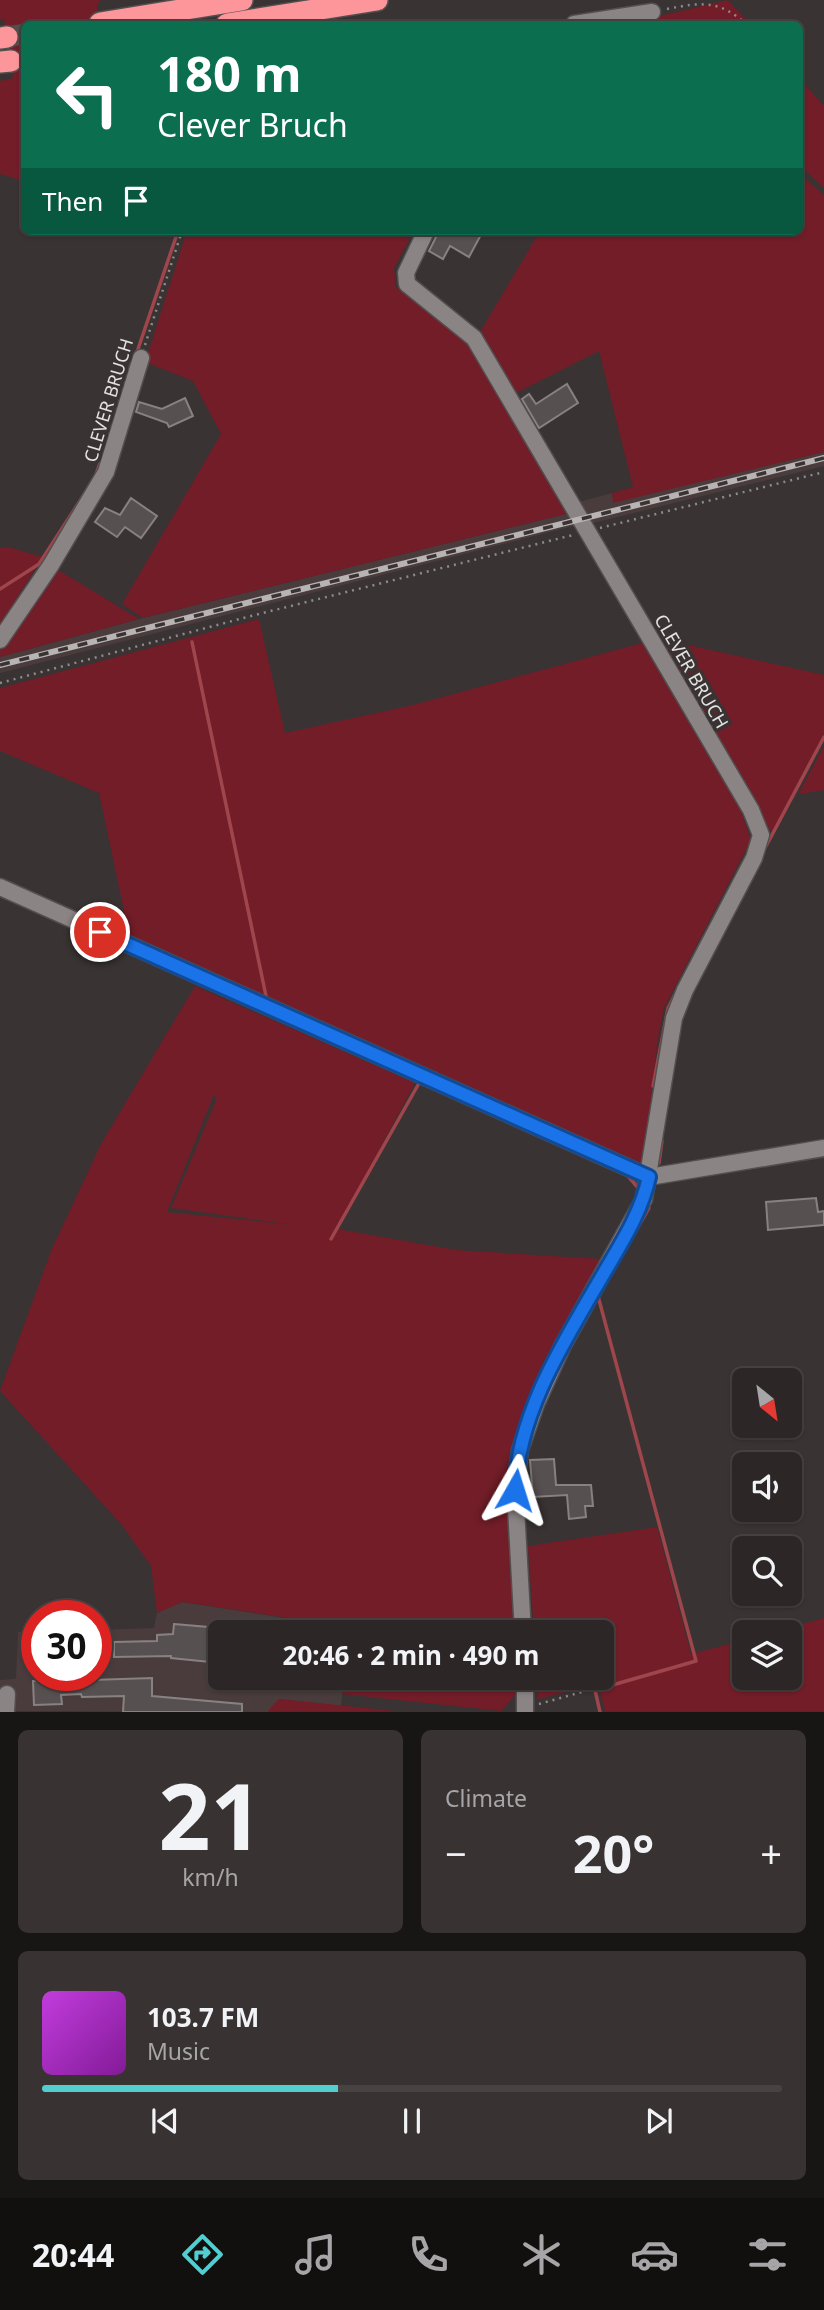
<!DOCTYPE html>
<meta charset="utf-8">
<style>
body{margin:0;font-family:"Noto Sans",sans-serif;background:#383232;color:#f1f3f6;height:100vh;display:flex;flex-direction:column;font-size:26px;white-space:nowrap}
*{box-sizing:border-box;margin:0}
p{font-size:23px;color:#a6a5a7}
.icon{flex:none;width:38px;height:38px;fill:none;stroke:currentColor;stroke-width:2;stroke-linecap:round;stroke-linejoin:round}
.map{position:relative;height:1712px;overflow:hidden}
.side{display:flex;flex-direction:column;gap:18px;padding:18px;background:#181515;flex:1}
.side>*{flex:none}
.banner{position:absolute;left:21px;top:21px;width:782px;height:214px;border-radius:10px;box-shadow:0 2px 5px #0004,0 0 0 2px #484343;background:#0b6e4f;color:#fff;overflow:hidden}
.needle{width:46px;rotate:150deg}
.tools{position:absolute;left:732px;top:1368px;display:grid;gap:14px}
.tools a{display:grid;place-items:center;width:70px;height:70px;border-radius:10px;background:#2c2626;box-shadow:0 2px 5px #0004,0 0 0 2px #484343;font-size:35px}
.speed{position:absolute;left:21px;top:1600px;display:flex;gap:14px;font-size:35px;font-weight:700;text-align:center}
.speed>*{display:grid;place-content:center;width:91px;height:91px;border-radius:50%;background:#2c2626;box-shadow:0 2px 5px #0004,0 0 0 2px #484343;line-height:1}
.speed .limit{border:10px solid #d22;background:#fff;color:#111}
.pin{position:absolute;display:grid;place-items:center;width:60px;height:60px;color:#fff;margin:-30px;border:4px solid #fff;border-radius:50%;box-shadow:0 2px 7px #0007}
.me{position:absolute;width:77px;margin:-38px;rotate:6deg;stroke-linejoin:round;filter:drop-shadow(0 0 5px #0008)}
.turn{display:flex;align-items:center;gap:24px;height:147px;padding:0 21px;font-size:32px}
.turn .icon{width:91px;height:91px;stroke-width:2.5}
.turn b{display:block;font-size:49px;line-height:60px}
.then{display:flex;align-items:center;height:66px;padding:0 21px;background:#0003;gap:14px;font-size:26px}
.big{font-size:52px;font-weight:700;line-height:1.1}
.side .tile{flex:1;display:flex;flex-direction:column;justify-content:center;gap:10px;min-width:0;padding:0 24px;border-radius:10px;background:#383232}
.side .dial{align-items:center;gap:0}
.dial b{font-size:91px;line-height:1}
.song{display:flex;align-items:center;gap:21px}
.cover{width:84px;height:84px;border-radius:10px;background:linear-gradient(135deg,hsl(290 70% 55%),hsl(290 70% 35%))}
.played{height:7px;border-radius:4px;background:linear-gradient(90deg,#52cdd0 40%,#484343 40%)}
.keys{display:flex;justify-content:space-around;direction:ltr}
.heat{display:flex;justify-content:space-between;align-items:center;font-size:38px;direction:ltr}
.side .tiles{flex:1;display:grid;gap:18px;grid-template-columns:1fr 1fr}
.tile:last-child{grid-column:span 2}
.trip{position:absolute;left:208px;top:1620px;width:406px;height:70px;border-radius:10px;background:#2c2626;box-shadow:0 2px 5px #0004,0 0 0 2px #484343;font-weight:700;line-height:70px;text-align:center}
.menu{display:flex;height:112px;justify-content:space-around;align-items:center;background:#120f0f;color:#a6a5a7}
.menu .icon{width:49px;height:49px}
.menu .on{color:#52cdd0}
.menu b{font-size:32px;color:#f1f3f6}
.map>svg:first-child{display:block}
.built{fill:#4a3c3c}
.green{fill:#721d28;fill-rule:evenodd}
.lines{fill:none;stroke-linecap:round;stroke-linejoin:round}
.stream{stroke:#9f454c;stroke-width:3.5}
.building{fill:#575050;stroke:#888181;stroke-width:2}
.highway-tunnel{stroke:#544d4d;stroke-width:21;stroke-dasharray:21 10;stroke-linecap:butt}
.minor-casing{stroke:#544f4f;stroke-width:19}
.highway-casing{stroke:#544f4f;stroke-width:24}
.path{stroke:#8f8a8a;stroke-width:2.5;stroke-dasharray:2 5;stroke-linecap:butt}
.minor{stroke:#8b8484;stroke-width:16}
.highway{stroke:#fc969a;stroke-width:21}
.rail-casing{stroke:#b9b4b4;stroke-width:6}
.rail{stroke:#3a3333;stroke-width:3.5;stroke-dasharray:10;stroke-linecap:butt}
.route-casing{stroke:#114b97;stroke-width:18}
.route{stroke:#1a73e8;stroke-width:12}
.labels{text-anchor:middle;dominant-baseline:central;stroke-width:7;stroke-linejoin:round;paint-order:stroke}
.street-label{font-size:18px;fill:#e6e2e2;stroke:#3a3333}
</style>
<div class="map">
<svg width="824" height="1712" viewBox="0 0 824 1712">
<rect width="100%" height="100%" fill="#3a3333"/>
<g class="built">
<path d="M824,452v14l-231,57 -14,-21 33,-9 2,9z"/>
<path d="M570,513l7,12 -577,148v-16l143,-39z"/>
<path d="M182,1602l167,26v5h-129v45h124l-3,28 -62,-7 -11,13 -268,-1v-31l16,-1 2,-47 19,-1v44h59v-45l58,-2 3,-15z"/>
</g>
<g class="green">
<path d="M0,0h101l-4,4 3,20h-76v157l-24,-7v-93l13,-3 -9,-59h-4z"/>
<path d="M728,0l22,24h-108l-4,-3z"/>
<path d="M800,79l24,27v82l-24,-22z"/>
<path d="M800,174l24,21v257l-211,51 -1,-10 21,-6 -34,-136 -87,44 -35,-58 63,-106h260z"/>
<path d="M187,231h227l-20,37 2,19 75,53 64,118 35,55 -427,105 -21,-14 99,-170 -28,-53 -48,-19z"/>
<path d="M8,547l35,10 -43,67v-76z"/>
<path d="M55,568l84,51 -139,38v-9z"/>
<path d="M259,619l26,114 128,-28 229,-62 99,168 10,29 -87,168 -6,31 -15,128 -513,-228 -31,-146 -99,-42v-63z"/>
<path d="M656,638l168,37v59l-52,99z"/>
<path d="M824,746v44l-25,4v-1z"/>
<path d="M195,986l220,97 -78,146 119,21 146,9c-38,69 -80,138 -96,216l9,158h-166v-6l-166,-25 -26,11 -6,-47 -30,-42 -121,-133 51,-140 50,-107zM210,1094l7,4 -46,110 123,17 -127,-13 46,-115z"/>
<path d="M657,1527l34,127 53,-14v38h45v-45h-19l54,-15v93h-219l-7,-27 -60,15 -1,-21h65v-45h-68l-6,-87z"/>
<path d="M344,1678h173v15l-16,18 -159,-17z"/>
<path d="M279,1699l116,12h-127z"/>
</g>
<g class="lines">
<g class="stream">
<path d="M136,355l42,-124"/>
<path d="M96,474l7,-19"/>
<path d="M0,589l39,-25 46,-71"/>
<path d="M192,642l74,354"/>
<path d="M764,850l60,-113"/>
<path d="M653,1086l15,-78 36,-71"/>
<path d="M659,1163l3,-22"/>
<path d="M628,1176l11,13"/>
<path d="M331,1239l87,-154"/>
<path d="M616,1266l33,-58"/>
<path d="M600,1294l-2,2 98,365 -101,29 5,22"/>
<path d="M509,1484l1,-17"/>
<path d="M533,1679v12"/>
</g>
</g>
<g class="building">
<path d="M439,231h44l-14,26 -19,-11 -7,13 -14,-8z"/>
<path d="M567,384l11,19 -39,25 -17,-29 7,-5 7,10z"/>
<path d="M185,398l8,18 -24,11 -2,-4 -31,-11 3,-10 23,7z"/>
<path d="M131,498l26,18 -16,22 -16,-11 -8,10 -22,-15 10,-14 15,7z"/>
<path d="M816,1198l2,14 6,-1v14l-56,5 -2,-28z"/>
<path d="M554,1459l2,26h35l2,21h-8l1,11 -17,2 -2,-24 -34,2 -3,-37z"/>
<path d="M174,1624l46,4v35l-49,-5v-2l-57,1v-15l43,-1v-6l16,-1z"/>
<path d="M44,1676h16l1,5 91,-3v18l90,8v8h-119l1,-16 -42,1 -1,-3 -20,1 1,9 -28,1 -1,-24h11z"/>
</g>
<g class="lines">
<path class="highway-tunnel" d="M7,37l17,-3"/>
<defs>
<g id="minor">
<path d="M574,24l78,-12"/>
<path d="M426,231l-20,42 1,11 67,54 277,472 10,25 -7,23 -69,132 -11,28 -30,181 -81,146 -27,59 -16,46 -5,40 8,143"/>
<path d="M0,640l51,-75 55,-93 35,-114"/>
<path d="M0,887l649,290 175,-29"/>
<path d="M6,1712l1,-18"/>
<path d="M525,1712v-34"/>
</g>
<g id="highway">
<path d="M100,23l142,-23"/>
<path d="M227,24l150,-24"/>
<path d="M0,38l7,-1"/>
<path d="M0,62l11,-1"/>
</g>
</defs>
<use href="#minor" class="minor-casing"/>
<use href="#highway" class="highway-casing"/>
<g class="path">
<path d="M667,9c35,-7 52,-9 79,15"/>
<path d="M145,345l37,-114"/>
<path d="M600,528l224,-56"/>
<path d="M0,683l251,-67 322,-81"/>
<path d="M539,1704l50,-14"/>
</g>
<use href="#minor" class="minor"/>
<use href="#highway" class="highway"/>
<defs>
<path id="rail" d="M0,665l824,-207"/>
</defs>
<use href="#rail" class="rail-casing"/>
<use href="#rail" class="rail"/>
</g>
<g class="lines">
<defs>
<path id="route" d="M100,932l549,245c-8,36 -27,65 -45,96 -39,67 -86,139 -89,217"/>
</defs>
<use href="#route" class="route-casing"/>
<use href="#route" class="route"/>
</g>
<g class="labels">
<g class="street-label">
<text transform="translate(108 400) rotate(-73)">CLEVER BRUCH</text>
<text transform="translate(692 671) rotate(60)">CLEVER BRUCH</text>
</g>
</g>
</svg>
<div class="tools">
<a><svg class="needle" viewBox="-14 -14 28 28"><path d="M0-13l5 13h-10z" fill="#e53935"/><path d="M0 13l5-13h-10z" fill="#a6a5a7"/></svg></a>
<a><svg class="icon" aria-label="sound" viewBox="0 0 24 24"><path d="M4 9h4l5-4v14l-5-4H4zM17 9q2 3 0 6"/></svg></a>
<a><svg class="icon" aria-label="search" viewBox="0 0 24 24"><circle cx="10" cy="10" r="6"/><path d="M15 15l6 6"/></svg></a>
<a><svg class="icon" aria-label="layers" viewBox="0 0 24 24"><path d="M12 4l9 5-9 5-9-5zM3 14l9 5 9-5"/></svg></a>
</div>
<div class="speed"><div class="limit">30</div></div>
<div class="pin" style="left:100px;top:932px;background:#d93025"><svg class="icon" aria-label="arrive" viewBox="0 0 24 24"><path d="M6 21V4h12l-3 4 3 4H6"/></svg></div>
<svg class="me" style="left:515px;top:1490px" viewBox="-20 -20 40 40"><path d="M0-17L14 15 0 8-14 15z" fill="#1a73e8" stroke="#fff" stroke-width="4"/></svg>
<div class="trip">20:46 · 2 min · 490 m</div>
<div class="banner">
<div class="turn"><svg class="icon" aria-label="left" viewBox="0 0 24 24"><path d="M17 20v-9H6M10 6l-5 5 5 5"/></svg><div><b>180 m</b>Clever Bruch</div></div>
<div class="then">Then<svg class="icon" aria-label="arrive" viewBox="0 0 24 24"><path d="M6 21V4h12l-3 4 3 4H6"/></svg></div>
</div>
</div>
<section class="side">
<div class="tiles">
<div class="tile dial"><b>21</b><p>km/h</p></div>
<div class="tile"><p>Climate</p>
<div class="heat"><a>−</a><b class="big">20°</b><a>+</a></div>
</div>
<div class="tile">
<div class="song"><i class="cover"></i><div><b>103.7 FM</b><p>Music</p></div></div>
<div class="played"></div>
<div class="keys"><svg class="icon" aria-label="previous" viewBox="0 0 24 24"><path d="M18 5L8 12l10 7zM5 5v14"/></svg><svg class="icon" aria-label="pause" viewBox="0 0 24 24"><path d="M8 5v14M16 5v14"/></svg><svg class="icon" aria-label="next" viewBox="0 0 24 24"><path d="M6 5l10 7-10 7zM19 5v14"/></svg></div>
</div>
</div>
</section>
<nav class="menu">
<b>20:44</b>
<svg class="icon on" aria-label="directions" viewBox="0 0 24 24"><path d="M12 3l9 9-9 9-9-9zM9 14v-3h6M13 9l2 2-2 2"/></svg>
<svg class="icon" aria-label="music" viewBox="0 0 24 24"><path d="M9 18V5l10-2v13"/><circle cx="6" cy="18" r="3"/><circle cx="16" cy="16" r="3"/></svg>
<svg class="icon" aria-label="phone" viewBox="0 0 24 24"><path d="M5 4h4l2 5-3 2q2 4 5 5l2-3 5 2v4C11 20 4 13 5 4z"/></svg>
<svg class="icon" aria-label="climate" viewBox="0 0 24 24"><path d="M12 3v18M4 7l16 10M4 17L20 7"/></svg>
<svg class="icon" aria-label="car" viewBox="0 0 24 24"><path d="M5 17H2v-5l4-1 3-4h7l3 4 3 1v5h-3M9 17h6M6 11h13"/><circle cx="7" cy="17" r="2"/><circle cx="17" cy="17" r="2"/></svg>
<svg class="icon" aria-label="filters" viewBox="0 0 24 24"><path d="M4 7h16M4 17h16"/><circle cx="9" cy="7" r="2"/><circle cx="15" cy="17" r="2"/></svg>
</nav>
